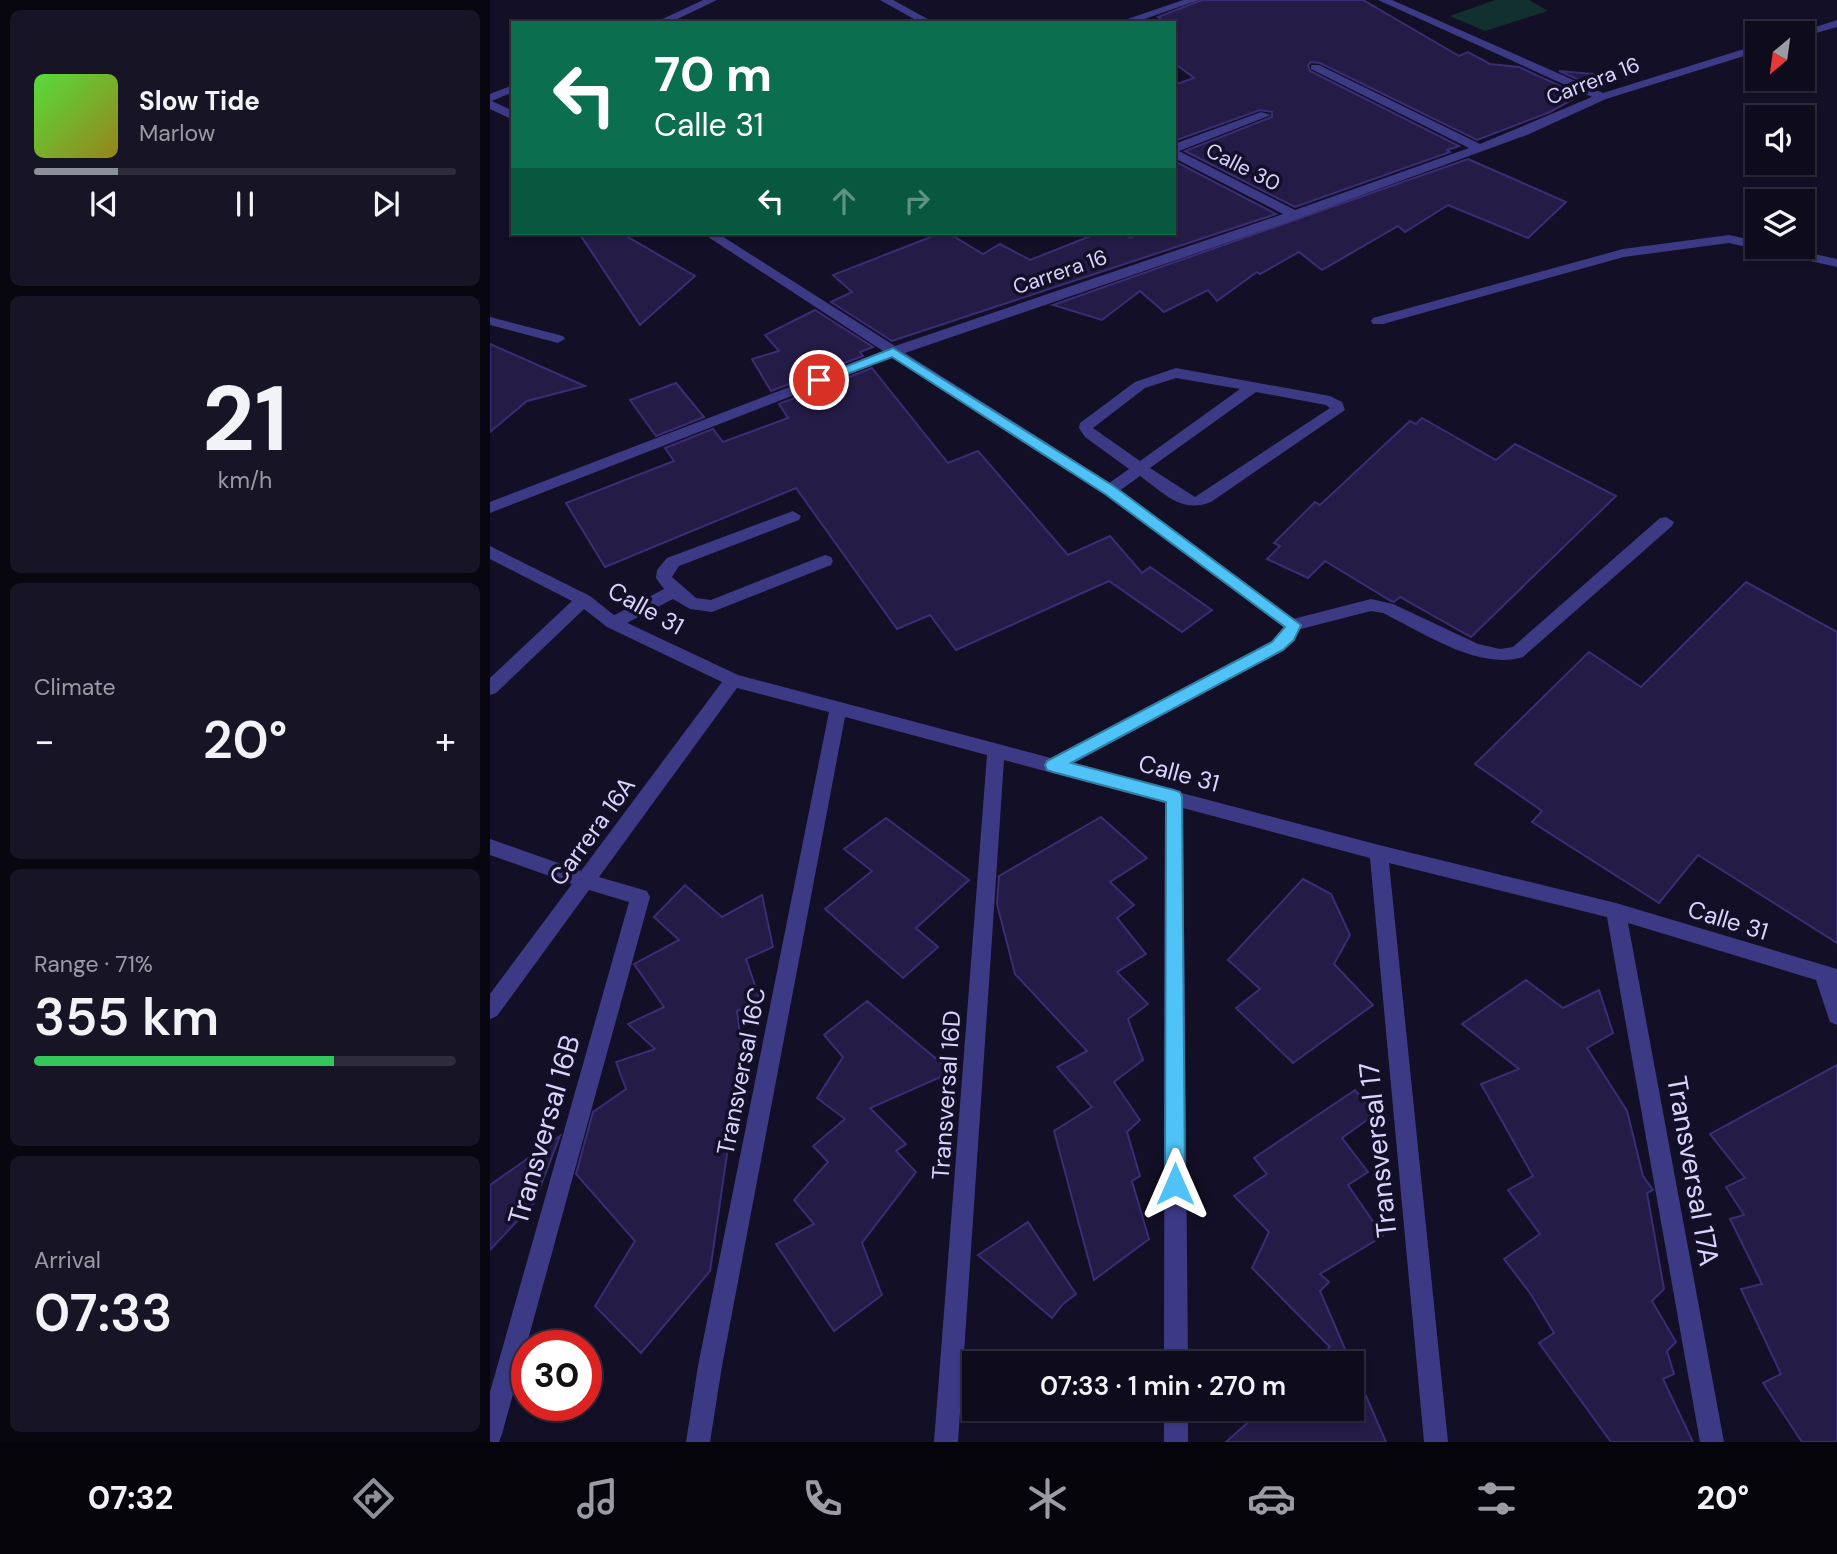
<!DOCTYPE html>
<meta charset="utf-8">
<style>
body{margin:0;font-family:"DM Sans",sans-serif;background:#171425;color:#f1f3f6;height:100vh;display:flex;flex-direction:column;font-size:26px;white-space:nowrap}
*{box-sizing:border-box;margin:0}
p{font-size:23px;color:#9b9ba3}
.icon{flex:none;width:38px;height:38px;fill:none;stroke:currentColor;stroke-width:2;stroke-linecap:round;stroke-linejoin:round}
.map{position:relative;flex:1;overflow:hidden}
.drawer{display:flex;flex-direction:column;gap:10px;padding:10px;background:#08060f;width:490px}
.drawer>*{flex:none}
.hud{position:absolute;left:21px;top:21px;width:665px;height:214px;border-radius:0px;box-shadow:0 2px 5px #0004,0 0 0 2px #2e2b3b;background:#0b6e4f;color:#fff;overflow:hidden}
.needle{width:46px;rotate:209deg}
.tools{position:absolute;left:1255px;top:21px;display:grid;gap:14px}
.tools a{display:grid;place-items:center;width:70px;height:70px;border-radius:0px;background:#0e0b1c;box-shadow:0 2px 5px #0004,0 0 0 2px #2e2b3b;font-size:35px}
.speed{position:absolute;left:21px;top:1330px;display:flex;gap:14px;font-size:35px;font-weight:700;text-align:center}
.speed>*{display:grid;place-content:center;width:91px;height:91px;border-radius:50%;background:#0e0b1c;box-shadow:0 2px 5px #0004,0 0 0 2px #2e2b3b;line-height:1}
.speed .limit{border:10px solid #d22;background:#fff;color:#111}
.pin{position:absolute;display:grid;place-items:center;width:60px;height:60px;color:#fff;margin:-30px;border:4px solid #fff;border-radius:50%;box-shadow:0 2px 7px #0007}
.me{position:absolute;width:77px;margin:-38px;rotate:0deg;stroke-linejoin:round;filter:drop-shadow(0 0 5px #0008)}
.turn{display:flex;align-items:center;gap:24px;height:147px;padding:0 28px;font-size:32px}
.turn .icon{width:91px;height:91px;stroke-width:2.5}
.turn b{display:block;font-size:49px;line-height:60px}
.lanes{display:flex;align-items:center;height:66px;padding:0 28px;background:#0003;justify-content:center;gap:35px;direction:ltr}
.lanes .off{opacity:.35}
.big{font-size:52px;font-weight:600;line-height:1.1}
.drawer .widget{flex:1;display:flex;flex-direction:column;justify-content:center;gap:10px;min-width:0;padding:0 24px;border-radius:10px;background:#171425}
.drawer .dial{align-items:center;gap:0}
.dial b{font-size:91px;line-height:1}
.song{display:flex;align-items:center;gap:21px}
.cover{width:84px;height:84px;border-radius:10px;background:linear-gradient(135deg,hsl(110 70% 55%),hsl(50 70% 35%))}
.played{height:7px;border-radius:4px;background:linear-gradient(90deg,#8c9099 20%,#2e2b3b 20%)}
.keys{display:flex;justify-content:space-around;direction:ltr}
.heat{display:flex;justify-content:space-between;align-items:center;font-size:38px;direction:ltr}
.charge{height:10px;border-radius:5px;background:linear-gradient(90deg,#34c759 71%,#2e2b3b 0)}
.trip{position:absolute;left:472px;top:1351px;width:402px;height:70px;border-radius:0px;background:#0e0b1c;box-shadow:0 2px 5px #0004,0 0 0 2px #2e2b3b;font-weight:600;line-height:70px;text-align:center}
.menu{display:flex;height:112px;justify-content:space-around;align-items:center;background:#06040b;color:#9b9ba3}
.menu .icon{width:49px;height:49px}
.menu .selected{color:#8c9099}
.menu b{font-size:32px;color:#f1f3f6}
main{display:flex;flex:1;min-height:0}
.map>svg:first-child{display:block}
.green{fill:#12302f}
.building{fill:#241b47;stroke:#3b2d73;stroke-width:2}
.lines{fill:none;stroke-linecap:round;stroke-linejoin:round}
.service{fill:#3d3a85;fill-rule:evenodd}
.minor{fill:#3d3a85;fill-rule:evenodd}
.route{fill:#4fc3f7;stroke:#337fa1;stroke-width:2}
.labels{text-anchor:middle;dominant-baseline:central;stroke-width:7;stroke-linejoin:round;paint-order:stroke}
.far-street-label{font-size:21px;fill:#d9d4ff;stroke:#130f26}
.street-label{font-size:24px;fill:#d9d4ff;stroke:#130f26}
.near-street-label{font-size:28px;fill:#d9d4ff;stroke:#130f26}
</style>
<main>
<section class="drawer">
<div class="widget">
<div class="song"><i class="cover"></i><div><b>Slow Tide</b><p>Marlow</p></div></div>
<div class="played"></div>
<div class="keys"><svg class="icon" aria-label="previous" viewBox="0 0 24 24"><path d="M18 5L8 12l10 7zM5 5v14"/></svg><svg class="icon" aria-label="pause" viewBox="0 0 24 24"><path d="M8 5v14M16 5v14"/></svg><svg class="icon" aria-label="next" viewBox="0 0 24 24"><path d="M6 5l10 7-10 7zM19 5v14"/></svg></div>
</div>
<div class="widget dial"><b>21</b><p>km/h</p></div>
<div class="widget"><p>Climate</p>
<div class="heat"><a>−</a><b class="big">20°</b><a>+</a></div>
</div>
<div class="widget"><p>Range · 71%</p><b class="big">355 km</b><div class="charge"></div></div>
<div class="widget"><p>Arrival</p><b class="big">07:33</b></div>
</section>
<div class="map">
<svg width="1347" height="1442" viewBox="0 0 1347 1442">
<rect width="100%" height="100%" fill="#130f26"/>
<path class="green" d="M1005,0h34l19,11 -63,20 -35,-15z"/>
<g class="building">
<path d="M712,0h161l96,56 9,-4 22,12 29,3 61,28 -30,17 -73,28 -157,-77 -9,-1 -3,3 2,6 149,75 -12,4 3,2 -155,55 -110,-56 87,-34v-5l-12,-2 -86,31v-56l20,-7 -20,-15v-40h-7l-9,-6z"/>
<path d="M1069,71l55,5 -19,11z"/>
<path d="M978,159l98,43 -38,36 -80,-33 -43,27 -7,-6 -76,44 -23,-18 -39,22 -3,-2 -40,29 -9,-11 -44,22 -24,-21 -38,29 -49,-15z"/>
<path d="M684,161l102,53 -384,127 -61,-39 21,-10 -19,-17 108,-42h7l35,21 17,-10 30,16 68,-27h23l9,5 12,-5h32z"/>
<path d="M89,233h42l74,43 -55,49z"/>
<path d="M325,310l58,37 -13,5 3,4 -92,35 -19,-32 27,-8 -14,-16z"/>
<path d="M0,344l95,42 -58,15 -37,31z"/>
<path d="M382,368l76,95 30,-12 90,104 42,-19 32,37 8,-6 62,43 -30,22 -73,-51 -153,69 -26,-35 -33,14 -101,-141 -191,79 -39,-64 108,-42 -9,-13 48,-19 10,13 65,-24 -9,-14z"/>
<path d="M186,383l28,34 -48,19 -26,-36z"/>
<path d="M932,418l74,42 19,-16 101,52 -145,141 -71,-40 -6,5 -3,-1 -66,-40 -17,17 -41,-19 13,-13 -6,-3 41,-41 5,3 90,-84 6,3z"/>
<path d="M1256,582l91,50v311l-139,-88 -39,48 -127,-81 10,-11 -67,-47 114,-112 52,35z"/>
<path d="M611,817l46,41 -37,24 24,23 -17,13 29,36 -29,18 31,32 -20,15 15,41 -29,22 26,38 -13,12 13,44 -8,5 17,58 -55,41 -40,-149 38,-24 -35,-40 30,-16 -72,-77 -18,-70 2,-28z"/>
<path d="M396,818l83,62 -53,48 22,19 -35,31 -78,-69 47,-38 -28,-22z"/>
<path d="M813,879l28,15 19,41 -16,29 39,41 -80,58 -57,-55 24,-19 -32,-29z"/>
<path d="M195,885l37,32 40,-22 11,52 -27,12 14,41 -23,11 7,55 -7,2 8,38 -12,7 -23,158 -69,82 -46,-47 40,-65 -59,-67 17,-62 33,-23 -10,-27 39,-13 -27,-25 36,-17 -30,-43 45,-24 -25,-23z"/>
<path d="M1036,980l37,28 36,-18 14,43 -26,15 40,63 16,65 10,14 -6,3 17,96 -12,12 24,41 -9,9 7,23 -11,5 30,63h-82l-72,-99 15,-10 -24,-40 -26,-34 36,-25 -32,-44 25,-14 -52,-92 38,-15 -57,-45z"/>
<path d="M377,1001l85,71 -82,36 36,36 -10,7 20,21 -54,71 20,52 -48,36 -58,-87 38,-20 -20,-24 34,-38 -15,-16 32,-27 -28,-21 26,-41 -19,-22z"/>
<path d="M1347,1065v377h-35l-39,-59 18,-9 -40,-85 21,-5 -32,-65 14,-4 -18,-28 19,-9 -35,-44z"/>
<path d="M865,1090l20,24 -33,24 26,34 -20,13 35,51 -63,38 9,8 -9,9 31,72h-39l18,-16 -78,-79 17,-36 -35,-36 33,-22 -13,-16z"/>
<path d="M70,1136l-26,67 -44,47v-65z"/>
<path d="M538,1222l48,72 -13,10 -11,14 -74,-63z"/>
<path d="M863,1366l33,76h-160l37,-33h90z"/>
</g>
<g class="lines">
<g class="service">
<path d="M686,368l154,28 12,6 3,8 -134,92c-30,12 -47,-9 -71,-26l-25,18h-10l-3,-4 3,-4 24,-17 -44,-32 -6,-9 1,-5 55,-41zM686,378l64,11 -100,72 -47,-33 52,-40zM766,392l70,13 4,3 -135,89 -45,-29z"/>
<path d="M303,511l8,5 -2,4 -120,46 -7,11 24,21 15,2 114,-45 6,2 2,4 -2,4 -119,47 -22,-3 -17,-10 -54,28h-12l-2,-4 2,-4 57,-30 -8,-11 1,-8 10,-12z"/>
<path d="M1176,517l8,5 -2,4 -149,131c-44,14 -101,-25 -140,-44l-12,-2 -78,20 -8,-6 8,-6 78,-20 22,5 85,40 22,5 13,-2 147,-129z"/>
</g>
<g class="minor">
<path d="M213,0h14l-48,23h-15z"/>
<path d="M390,0h13l42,23h-14z"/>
<path d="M693,0h16l-66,23h-17z"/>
<path d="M888,0h14l211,93 154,-48v7l-151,47 -79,36 -228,83 -394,135 210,133 186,139 -7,15 -10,10 -212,114 307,81 237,58 221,66v56l-7,-3 -14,-42 -188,-57 96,519h-24l-93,-525 -218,-54 59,579h-24l-54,-584 -187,-50 5,555h-24l1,-560 -161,-43 -46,682h-24l53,-687 -142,-38 -123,649 -12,76h-24l12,-76 131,-654 -92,-24 -138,189 48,14 3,6 -148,537 -3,8h-9v-50l139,-490 -40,-12 -92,126 -7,3v-25l82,-110 -82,-29v-16l91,32 141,-189 -115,-55 -23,-18 -88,84 -6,2v-17l82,-77 -82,-42v-13l100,50 29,23 119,56 313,83 221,-116 12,-15 -179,-133 -213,-137 -402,156v-11l393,-151 -181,-118h15l178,113 388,-132 -109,-56v-14l87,-32 10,3 -92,36 116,59 174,-62 -158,-79v-4h8l161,79 112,-47z"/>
<path d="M1347,20v7l-35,10v-4h-5z"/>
<path d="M23,85v7l-21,9 21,10v9l-23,-11v-15z"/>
<path d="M1239,235l28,6v6h25l55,12v8l-108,-24 -105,14 -241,67h-10l-2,-3 2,-3 250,-69z"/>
<path d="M0,317l73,19 2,3 -7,4 -68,-18z"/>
<rect x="674" y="1409" width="24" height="33"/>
</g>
</g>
<path class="route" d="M403,348l222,139 186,138 -7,15 -11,10 -212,113 103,27 6,2 2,5 3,387 -3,6 -7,3 -7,-3 -3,-6 1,-382 -113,-30 -6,-2 -2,-5 2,-4 225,-119 13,-15 -180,-133 -213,-137 -69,26 -4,1 -7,-4z"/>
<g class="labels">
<g class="far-street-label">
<text transform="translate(1103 81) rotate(-21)">Carrera 16</text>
<text transform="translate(753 167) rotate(27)">Calle 30</text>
<text transform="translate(570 272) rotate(-19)">Carrera 16</text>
</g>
<g class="street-label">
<text transform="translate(156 608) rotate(29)">Calle 31</text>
<text transform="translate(689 773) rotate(15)">Calle 31</text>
<text transform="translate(102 831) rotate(-54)">Carrera 16A</text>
<text transform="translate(1238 920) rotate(17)">Calle 31</text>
<text transform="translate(251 1071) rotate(-79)">Transversal 16C</text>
<text transform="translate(456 1095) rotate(-86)">Transversal 16D</text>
</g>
<g class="near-street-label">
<text transform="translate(54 1130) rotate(-74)">Transversal 16B</text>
<text transform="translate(888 1150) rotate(-96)">Transversal 17</text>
<text transform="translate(1203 1171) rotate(80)">Transversal 17A</text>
</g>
</g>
</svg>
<div class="tools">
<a><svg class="needle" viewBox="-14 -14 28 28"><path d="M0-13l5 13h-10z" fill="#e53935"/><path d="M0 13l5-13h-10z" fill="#9b9ba3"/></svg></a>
<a><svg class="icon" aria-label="sound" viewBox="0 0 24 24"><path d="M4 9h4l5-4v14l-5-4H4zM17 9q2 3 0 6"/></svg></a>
<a><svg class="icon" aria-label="layers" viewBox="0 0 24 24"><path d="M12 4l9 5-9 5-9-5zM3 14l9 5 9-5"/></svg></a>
</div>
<div class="speed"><div class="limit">30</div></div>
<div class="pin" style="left:329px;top:380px;background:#d93025"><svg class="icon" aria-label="arrive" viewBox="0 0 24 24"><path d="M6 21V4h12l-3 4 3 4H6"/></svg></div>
<svg class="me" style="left:685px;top:1184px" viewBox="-20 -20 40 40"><path d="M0-17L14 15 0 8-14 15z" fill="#4fc3f7" stroke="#fff" stroke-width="4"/></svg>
<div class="trip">07:33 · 1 min · 270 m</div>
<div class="hud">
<div class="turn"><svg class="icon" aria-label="left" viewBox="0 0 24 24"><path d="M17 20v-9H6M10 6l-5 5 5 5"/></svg><div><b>70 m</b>Calle 31</div></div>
<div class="lanes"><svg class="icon" aria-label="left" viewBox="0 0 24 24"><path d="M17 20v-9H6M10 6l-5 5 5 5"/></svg><svg class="icon off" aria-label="ahead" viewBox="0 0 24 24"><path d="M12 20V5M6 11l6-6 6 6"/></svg><svg class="icon off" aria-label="right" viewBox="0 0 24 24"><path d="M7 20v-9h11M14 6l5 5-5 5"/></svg></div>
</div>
</div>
</main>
<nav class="menu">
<b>07:32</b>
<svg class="icon selected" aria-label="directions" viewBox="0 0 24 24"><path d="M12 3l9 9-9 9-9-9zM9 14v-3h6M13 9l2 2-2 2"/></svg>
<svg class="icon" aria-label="music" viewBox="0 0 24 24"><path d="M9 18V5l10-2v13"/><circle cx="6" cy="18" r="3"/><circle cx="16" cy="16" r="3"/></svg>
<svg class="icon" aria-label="phone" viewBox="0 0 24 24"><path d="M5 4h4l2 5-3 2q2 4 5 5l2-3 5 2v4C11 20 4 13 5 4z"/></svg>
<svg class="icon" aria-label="climate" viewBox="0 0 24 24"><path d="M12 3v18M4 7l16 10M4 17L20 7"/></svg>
<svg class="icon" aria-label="car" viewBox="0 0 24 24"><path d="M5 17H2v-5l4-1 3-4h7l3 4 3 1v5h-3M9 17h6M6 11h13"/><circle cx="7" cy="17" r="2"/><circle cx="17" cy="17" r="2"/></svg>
<svg class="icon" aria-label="filters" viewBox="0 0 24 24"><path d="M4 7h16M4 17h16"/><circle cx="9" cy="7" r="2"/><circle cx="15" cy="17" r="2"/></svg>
<b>20°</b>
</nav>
